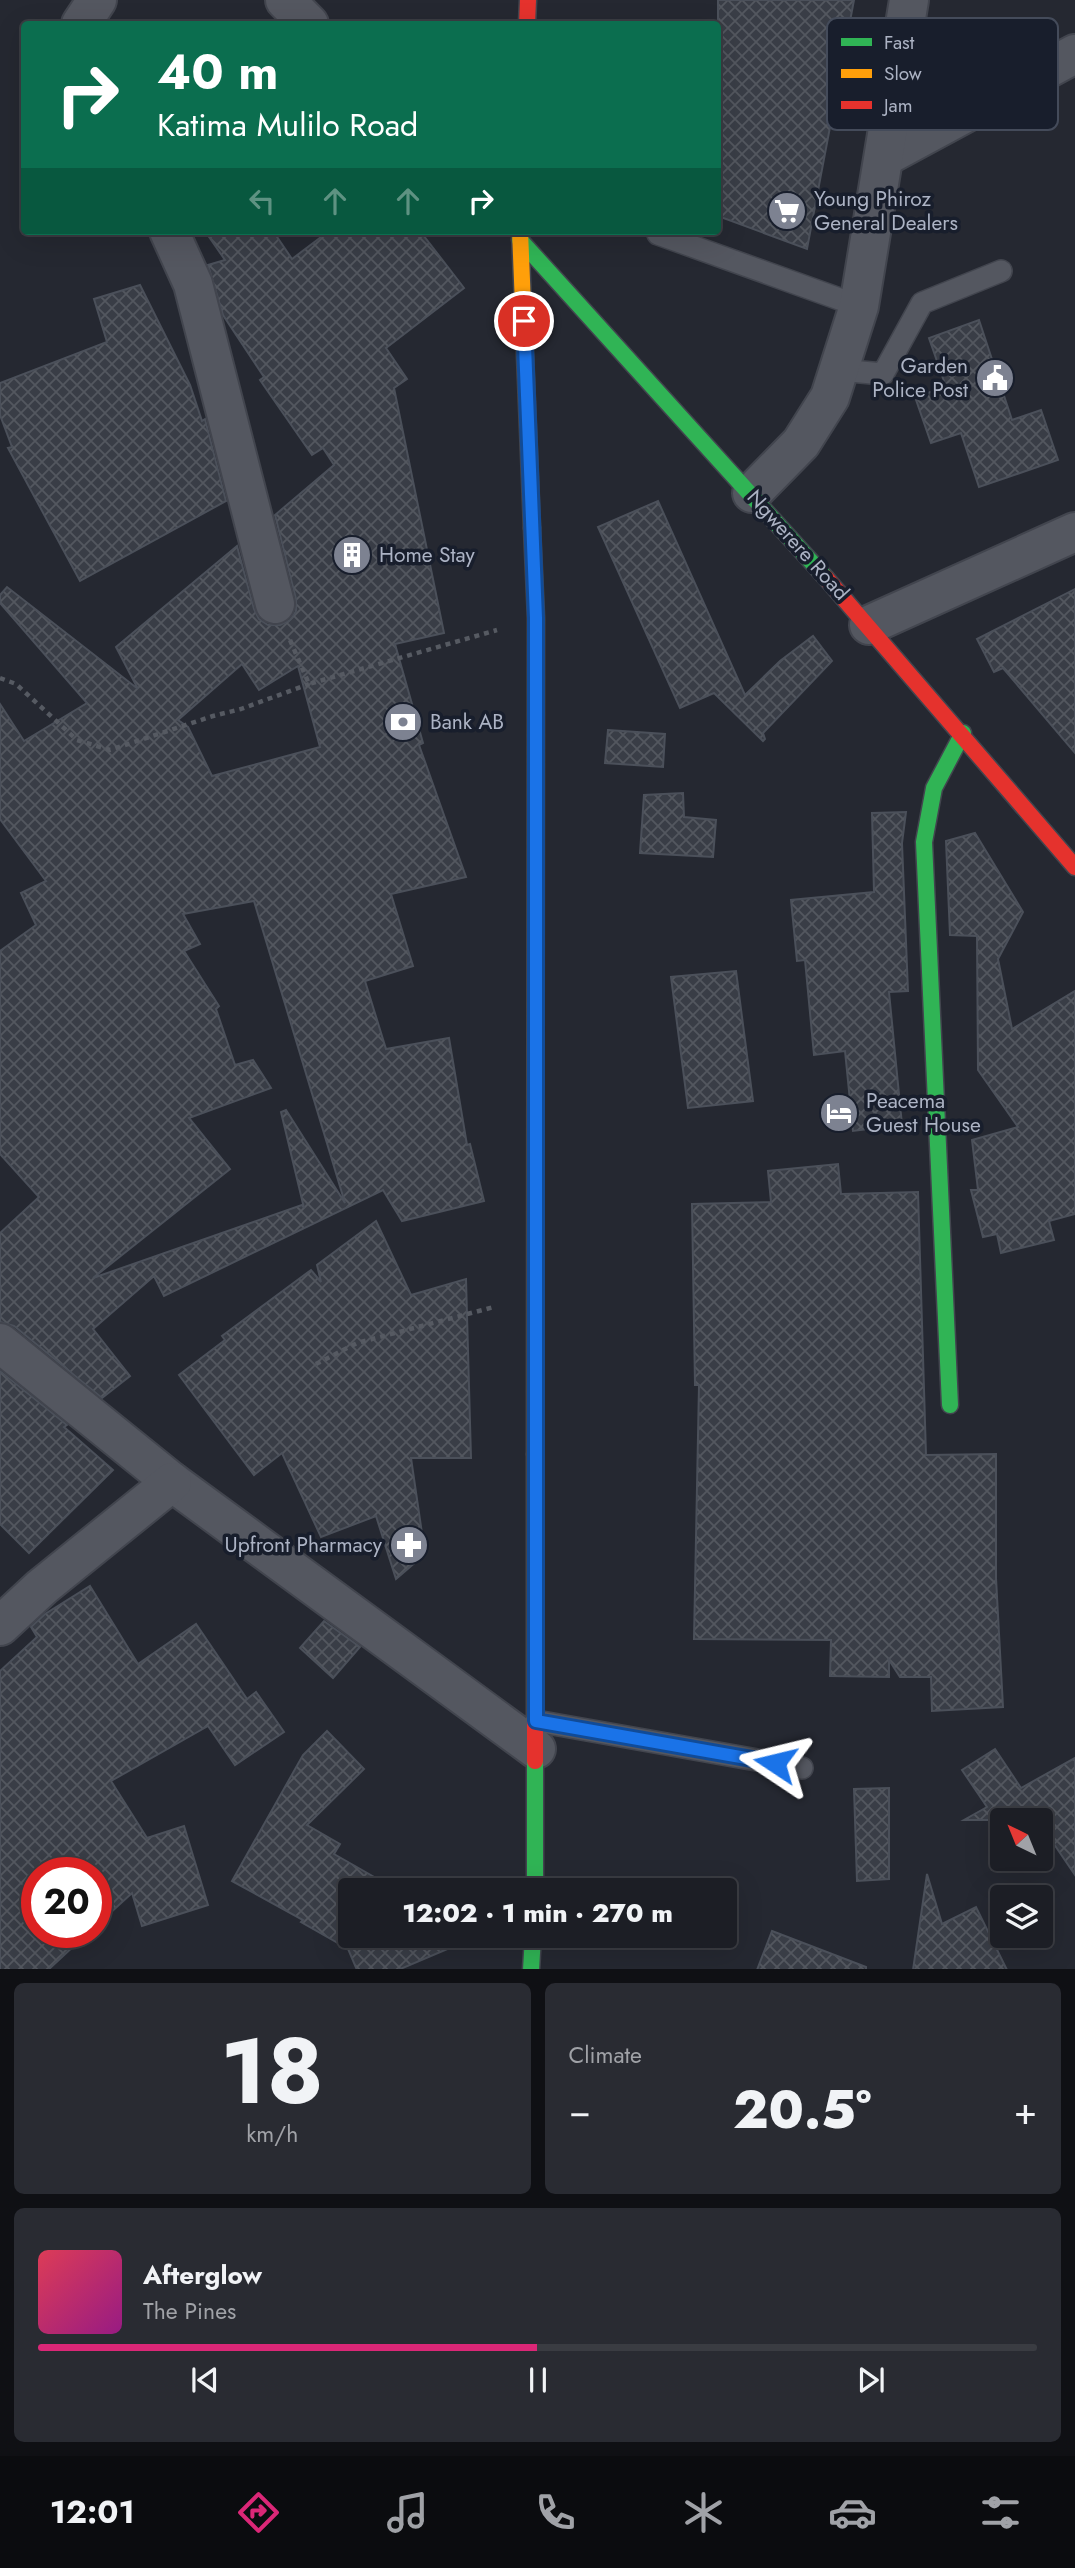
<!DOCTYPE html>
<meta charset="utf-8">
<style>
body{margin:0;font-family:Jost,sans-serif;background:#292b32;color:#f1f3f6;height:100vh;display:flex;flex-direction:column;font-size:26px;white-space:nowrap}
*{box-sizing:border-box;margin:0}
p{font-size:23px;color:#a0a2a7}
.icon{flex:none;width:38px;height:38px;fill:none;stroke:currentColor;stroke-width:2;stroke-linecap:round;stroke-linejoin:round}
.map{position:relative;height:1969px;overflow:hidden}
.drawer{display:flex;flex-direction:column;gap:14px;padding:14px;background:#0f1014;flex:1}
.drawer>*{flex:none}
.hud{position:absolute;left:21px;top:21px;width:700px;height:214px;border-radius:7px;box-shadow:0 7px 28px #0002,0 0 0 2px #3a3c42;background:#0b6e4f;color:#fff;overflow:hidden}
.needle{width:46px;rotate:317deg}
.buttons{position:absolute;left:990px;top:1808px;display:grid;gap:14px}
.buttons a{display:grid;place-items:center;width:63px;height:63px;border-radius:7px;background:#1c1e25;box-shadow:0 7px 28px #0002,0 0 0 2px #3a3c42;font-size:35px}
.speed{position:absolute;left:21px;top:1857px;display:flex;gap:14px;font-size:35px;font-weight:700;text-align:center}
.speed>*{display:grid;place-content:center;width:91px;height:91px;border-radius:50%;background:#1c1e25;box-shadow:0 7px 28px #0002,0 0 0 2px #3a3c42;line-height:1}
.speed .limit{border:10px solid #d22;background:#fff;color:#111}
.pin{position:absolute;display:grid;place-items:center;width:60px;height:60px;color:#fff;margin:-30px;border:4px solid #fff;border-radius:50%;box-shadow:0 2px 7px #0007}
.me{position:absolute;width:77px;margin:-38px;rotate:280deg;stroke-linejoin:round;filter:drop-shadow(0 0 5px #0008)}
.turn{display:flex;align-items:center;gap:24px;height:147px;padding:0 21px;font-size:32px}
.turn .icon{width:91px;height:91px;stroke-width:2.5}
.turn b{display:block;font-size:49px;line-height:60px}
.lanes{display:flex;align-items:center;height:66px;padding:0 21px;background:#0003;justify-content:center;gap:35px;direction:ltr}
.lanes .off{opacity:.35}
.big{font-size:52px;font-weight:800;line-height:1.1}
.drawer .tile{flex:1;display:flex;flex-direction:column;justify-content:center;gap:10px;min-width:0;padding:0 24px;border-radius:10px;background:#292b32}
.drawer .dial{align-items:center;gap:0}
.dial b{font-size:91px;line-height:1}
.song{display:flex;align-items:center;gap:21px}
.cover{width:84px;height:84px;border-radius:10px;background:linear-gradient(135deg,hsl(350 70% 55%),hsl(310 70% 35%))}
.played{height:7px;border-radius:4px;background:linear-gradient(90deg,#db2777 50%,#3a3c42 50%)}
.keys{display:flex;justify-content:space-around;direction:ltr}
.heat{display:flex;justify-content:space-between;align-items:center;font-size:38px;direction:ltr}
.drawer .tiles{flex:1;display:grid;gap:14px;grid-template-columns:1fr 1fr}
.tile:last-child{grid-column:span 2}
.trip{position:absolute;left:338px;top:1878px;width:399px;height:70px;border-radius:7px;background:#1c1e25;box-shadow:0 7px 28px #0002,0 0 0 2px #3a3c42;font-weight:800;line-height:70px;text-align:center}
.tab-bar{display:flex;height:112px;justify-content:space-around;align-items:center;background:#0b0c0f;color:#a0a2a7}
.tab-bar .icon{width:49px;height:49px}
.tab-bar .on{color:#db2777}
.tab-bar b{font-size:32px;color:#f1f3f6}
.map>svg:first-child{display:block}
.building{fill:url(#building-cross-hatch);stroke:#4b505a;stroke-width:2;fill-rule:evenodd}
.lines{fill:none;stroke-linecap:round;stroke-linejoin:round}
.lane-casing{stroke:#42454e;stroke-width:24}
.street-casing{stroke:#42454e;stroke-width:42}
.fast-casing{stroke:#42454e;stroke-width:19}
.slow-casing{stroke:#42454e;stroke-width:19}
.jam-casing{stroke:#42454e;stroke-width:19}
.path{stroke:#565a62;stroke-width:4.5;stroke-dasharray:5 5;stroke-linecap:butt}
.lane{stroke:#545760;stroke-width:21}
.street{stroke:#545760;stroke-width:38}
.fast{stroke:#30b455;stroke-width:16}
.slow{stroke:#ff9f0a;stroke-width:16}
.jam{stroke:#e5322d;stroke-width:16}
.route-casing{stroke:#114b97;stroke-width:18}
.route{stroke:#1a73e8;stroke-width:12}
.labels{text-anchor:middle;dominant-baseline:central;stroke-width:7;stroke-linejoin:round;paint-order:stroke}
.poi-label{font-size:21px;fill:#acb3c4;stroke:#181e2c;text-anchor:start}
.street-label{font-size:21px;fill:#acb3c4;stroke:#181e2c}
.key{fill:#181e2c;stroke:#444b5a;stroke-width:2}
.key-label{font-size:19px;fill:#acb3c4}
</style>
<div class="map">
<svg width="1075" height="1970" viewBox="0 0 1075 1970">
<defs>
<pattern id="building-cross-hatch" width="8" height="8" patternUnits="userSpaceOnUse" patternTransform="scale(1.75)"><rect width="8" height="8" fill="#393d46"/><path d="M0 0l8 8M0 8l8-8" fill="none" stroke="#53575f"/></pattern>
</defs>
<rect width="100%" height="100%" fill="#252831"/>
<g class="building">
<path d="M718,0h136l-47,249 -89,-33z"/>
<path d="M205,231h68l19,28 37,-28h91l44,57 -78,60 21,31 -13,9 50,245 -49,11 28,99 -4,2 47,132 -75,17 22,72 -48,15 21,68 63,-11 18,107 3,-1 14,57 -82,20 -19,-31 -219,106 -10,-20 -61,53 37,47 -28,22 -88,-72 -14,-4v-89l39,-36 -39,-43v-203l36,-26 -15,-32 25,-12 -46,-62v-115l24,37 63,-38 -87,-100v-8l7,-8 131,102 -22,-42 121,-101 17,63 5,10 9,6h12l10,-5 6,-9v-12l-21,-84 59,-50 -11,-17 -11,7 -52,-75 4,-3 -41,-62 -15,-50 17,-5zM242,664l17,26 39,-24 22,81 -108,29 -24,-49 -10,-7zM254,901l91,302 -59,-93 -5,2 23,96 -2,-3 -209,73 137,-109 -41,-51 82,-30 -18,-28 -18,5 -19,-56 3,-3 -35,-55 16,-7 -17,-30z"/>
<path d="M140,285l50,100 12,36 3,-2 21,82 -146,80 -72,-133 4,-1 -12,-32v-32l107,-41 -13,-43z"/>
<path d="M979,320l33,100 29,-10 17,50 -79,27 -18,-54 -30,10 -16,-46 31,-10 -17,-49z"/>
<path d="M658,501l87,194 35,-34 33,-25 19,25 -69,72 2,6 -2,2 -49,-48 -34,15 -82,-181z"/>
<path d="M1075,589v164l-72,-85 -9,4 -17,-33z"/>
<path d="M608,730l57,4 -2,33 -58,-4z"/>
<path d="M683,793l1,24 32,3 -3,37 -73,-4 4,-58z"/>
<path d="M906,812l-4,31 6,148 -19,1 13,133 -49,6 -8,-80 -31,4 -9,-95 -8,1 -6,-61 83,-8 -2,-79z"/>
<path d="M975,833l48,79 -25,47 14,70 63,-38v223l-26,7 5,19 -53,13 -4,-19 -14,3 -12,-47h7l-6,-50 46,-13 -40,-57 -1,-134 -27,-1 -4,-94z"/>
<path d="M736,971l17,130 -65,7 -17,-131z"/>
<path d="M838,1164l3,30 77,-2 8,263 70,-1v124l7,129 -71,4 -1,-34h-31l-11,-17v17l-59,-1 1,-36 -137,-1 5,-254h-4l-3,-181 79,-2 -3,-31z"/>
<path d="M376,1221l35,74 55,-16 5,179h-60l14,96 -29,25 -20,-63 -55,21 -39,-84 -28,22 -75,-100 46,-35 -3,-4 89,-66 10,12 -4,-17z"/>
<path d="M0,1371l67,54 -3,2 49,43 -84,83 -29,-29z"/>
<path d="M90,1586l48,78 58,-40 51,75 9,-7 28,40 -49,33 -27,-39 -97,55 36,57 37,-12 24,79 -66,21 -10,-33 -36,33v-54h-59v60h52l-41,38h-48v-299l37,-34 -6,-10 14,-13z"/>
<path d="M324,1621l36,26 -27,31 -33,-30z"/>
<path d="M327,1731l37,38 -57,56 33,19 -6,10 49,28 -5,8h-28v46h128l-80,34h-41l-11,-26 -1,3 -44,-25 2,-2 -71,-39 71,-126z"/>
<path d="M995,1749l26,39 54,-30v117l-34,-50v-5h-38v5l-3,2 -5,-7h-31l23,-13 -25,-37z"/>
<path d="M889,1788v91l-32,2 -3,-92z"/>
<path d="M927,1874l15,50 34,-17 31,63h-94z"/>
<path d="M772,1931l94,36v3h-109z"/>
</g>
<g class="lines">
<defs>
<g id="lane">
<path d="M658,234l201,72"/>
<path d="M839,370l44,4 39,-71 79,-32"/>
<path d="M536,1721l266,47"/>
</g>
<g id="street">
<path d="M285,0l24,24"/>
<path d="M81,24l16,-24"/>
<path d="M884,157l191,-103"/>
<path d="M169,231l24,53 82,320"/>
<path d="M752,493l49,-50 29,-46 29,-91 50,-306"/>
<path d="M869,625l206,-93"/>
<path d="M0,1343l172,139 364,267"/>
<path d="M0,1626l42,-39 130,-105"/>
</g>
<g id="fast">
<path d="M520,240l306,338"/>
<path d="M532,528l4,90 -1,836"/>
<path d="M950,1405l-26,-563 10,-54 29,-55"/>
<path d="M535,1890v-129"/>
<path d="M531,1970l2,-34"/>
</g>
<path id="slow" d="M520,231l12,297"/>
<g id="jam">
<path d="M527,24l1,-24"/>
<path d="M826,578l249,289"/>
<path d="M535,1761v-307"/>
</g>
</defs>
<use href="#lane" class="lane-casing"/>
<use href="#street" class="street-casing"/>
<use href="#fast" class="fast-casing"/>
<use href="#slow" class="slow-casing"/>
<use href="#jam" class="jam-casing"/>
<g class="path">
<path d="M290,640l19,44 188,-54"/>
<path d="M0,678l16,6 61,56 33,10 103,-34 28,-7 68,-25"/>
<path d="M316,1364l41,-21 137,-36"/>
</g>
<use href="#lane" class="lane"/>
<use href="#street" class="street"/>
<use href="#fast" class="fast"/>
<use href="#slow" class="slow"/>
<use href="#jam" class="jam"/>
</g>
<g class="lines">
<defs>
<path id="route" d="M524,321l12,297v1103l239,42"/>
</defs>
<use href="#route" class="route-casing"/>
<use href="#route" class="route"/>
</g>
<defs>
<symbol id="supermarket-disc" viewBox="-11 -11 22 22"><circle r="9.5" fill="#7d8291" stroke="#181e2c"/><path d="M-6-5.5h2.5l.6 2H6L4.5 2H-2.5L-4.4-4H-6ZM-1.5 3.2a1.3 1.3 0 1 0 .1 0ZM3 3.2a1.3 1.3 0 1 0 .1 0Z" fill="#fff"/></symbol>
<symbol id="civic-disc" viewBox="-11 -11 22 22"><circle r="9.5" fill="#7d8291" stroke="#181e2c"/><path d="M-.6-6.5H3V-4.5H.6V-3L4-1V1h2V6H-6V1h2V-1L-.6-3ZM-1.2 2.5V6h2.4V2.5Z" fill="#fff"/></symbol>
<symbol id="building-disc" viewBox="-11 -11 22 22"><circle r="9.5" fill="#7d8291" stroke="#181e2c"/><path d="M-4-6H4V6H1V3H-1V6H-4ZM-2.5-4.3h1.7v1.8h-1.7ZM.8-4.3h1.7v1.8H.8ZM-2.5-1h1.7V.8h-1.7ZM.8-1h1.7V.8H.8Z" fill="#fff"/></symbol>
<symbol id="bank-disc" viewBox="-11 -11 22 22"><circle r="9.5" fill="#7d8291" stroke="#181e2c"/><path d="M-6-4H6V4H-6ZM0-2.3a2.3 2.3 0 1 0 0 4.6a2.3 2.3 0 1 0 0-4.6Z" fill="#fff"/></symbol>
<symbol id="hotel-disc" viewBox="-11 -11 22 22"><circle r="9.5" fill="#7d8291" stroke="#181e2c"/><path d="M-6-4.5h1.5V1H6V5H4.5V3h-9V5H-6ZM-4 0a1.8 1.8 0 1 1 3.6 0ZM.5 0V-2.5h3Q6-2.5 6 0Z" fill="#fff"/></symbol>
<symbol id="pharmacy-disc" viewBox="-11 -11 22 22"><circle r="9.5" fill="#7d8291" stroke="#181e2c"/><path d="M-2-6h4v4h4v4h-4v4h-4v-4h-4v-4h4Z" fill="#fff"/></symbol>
</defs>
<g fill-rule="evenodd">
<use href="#supermarket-disc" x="765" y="189" width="44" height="44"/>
<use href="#civic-disc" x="973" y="356" width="44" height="44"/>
<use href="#building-disc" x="330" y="533" width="44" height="44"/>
<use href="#bank-disc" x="381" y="700" width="44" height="44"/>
<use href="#hotel-disc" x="817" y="1091" width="44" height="44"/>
<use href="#pharmacy-disc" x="387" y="1523" width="44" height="44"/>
</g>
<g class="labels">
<g class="poi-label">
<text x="814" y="199">Young Phiroz<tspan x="814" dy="24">General Dealers</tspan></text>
<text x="968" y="366" text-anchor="end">Garden<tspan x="968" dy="24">Police Post</tspan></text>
<text x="379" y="555">Home Stay</text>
<text x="430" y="722">Bank AB</text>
<text x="866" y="1101">Peacema<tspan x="866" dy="24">Guest House</tspan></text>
<text x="382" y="1545" text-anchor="end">Upfront Pharmacy</text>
</g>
<g class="street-label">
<text transform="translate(798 545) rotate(48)">Ngwerere Road</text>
</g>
</g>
<rect x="827" y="18" width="231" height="112" rx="10" class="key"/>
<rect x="841" y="38" width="31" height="8" fill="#30b455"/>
<rect x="841" y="69" width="31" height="9" fill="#ff9f0a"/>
<rect x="841" y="101" width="31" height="8" fill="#e5322d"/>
<g class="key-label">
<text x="884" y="49">Fast</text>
<text x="884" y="80">Slow</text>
<text x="884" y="112">Jam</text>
</g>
</svg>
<div class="buttons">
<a><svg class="needle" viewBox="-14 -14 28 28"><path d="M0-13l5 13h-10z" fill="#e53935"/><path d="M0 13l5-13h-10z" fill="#a0a2a7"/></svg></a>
<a><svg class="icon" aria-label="layers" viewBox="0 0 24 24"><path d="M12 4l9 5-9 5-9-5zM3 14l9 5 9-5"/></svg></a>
</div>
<div class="speed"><div class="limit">20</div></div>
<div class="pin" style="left:524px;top:321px;background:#d93025"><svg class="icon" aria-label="arrive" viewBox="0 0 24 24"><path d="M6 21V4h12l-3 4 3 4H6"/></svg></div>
<svg class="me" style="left:775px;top:1763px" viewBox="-20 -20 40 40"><path d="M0-17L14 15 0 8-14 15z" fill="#1a73e8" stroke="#fff" stroke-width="4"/></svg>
<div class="trip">12:02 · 1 min · 270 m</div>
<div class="hud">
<div class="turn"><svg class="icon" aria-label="right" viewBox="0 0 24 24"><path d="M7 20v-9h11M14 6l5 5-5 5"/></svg><div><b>40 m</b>Katima Mulilo Road</div></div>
<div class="lanes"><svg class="icon off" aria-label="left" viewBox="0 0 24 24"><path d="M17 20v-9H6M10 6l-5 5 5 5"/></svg><svg class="icon off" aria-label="ahead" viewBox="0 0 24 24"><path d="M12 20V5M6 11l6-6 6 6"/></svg><svg class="icon off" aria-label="ahead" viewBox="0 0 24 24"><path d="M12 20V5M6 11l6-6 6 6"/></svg><svg class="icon" aria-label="right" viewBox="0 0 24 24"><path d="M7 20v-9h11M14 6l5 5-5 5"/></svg></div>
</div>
</div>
<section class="drawer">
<div class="tiles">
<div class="tile dial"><b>18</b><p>km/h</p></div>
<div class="tile"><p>Climate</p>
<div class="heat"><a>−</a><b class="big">20.5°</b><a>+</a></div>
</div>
<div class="tile">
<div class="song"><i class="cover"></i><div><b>Afterglow</b><p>The Pines</p></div></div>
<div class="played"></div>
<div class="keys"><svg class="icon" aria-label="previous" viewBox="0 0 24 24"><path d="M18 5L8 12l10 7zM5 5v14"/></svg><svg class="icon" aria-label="pause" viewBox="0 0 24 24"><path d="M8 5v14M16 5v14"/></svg><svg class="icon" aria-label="next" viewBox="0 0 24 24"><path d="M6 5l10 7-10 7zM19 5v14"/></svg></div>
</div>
</div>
</section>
<nav class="tab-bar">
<b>12:01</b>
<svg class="icon on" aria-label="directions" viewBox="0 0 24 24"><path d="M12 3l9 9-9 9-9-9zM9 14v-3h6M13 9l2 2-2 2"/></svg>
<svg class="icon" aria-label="music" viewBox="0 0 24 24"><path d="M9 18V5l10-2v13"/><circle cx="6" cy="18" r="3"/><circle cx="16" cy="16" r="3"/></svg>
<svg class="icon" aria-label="phone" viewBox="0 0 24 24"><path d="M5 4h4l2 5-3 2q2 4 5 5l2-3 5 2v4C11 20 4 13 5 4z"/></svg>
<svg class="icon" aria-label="climate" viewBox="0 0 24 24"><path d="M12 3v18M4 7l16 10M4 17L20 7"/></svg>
<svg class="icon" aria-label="car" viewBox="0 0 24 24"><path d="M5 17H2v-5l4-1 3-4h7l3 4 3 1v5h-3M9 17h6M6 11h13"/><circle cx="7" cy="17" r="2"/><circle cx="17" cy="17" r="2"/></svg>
<svg class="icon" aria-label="filters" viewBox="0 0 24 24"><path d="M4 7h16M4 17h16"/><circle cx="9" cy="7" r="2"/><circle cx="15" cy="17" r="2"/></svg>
</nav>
